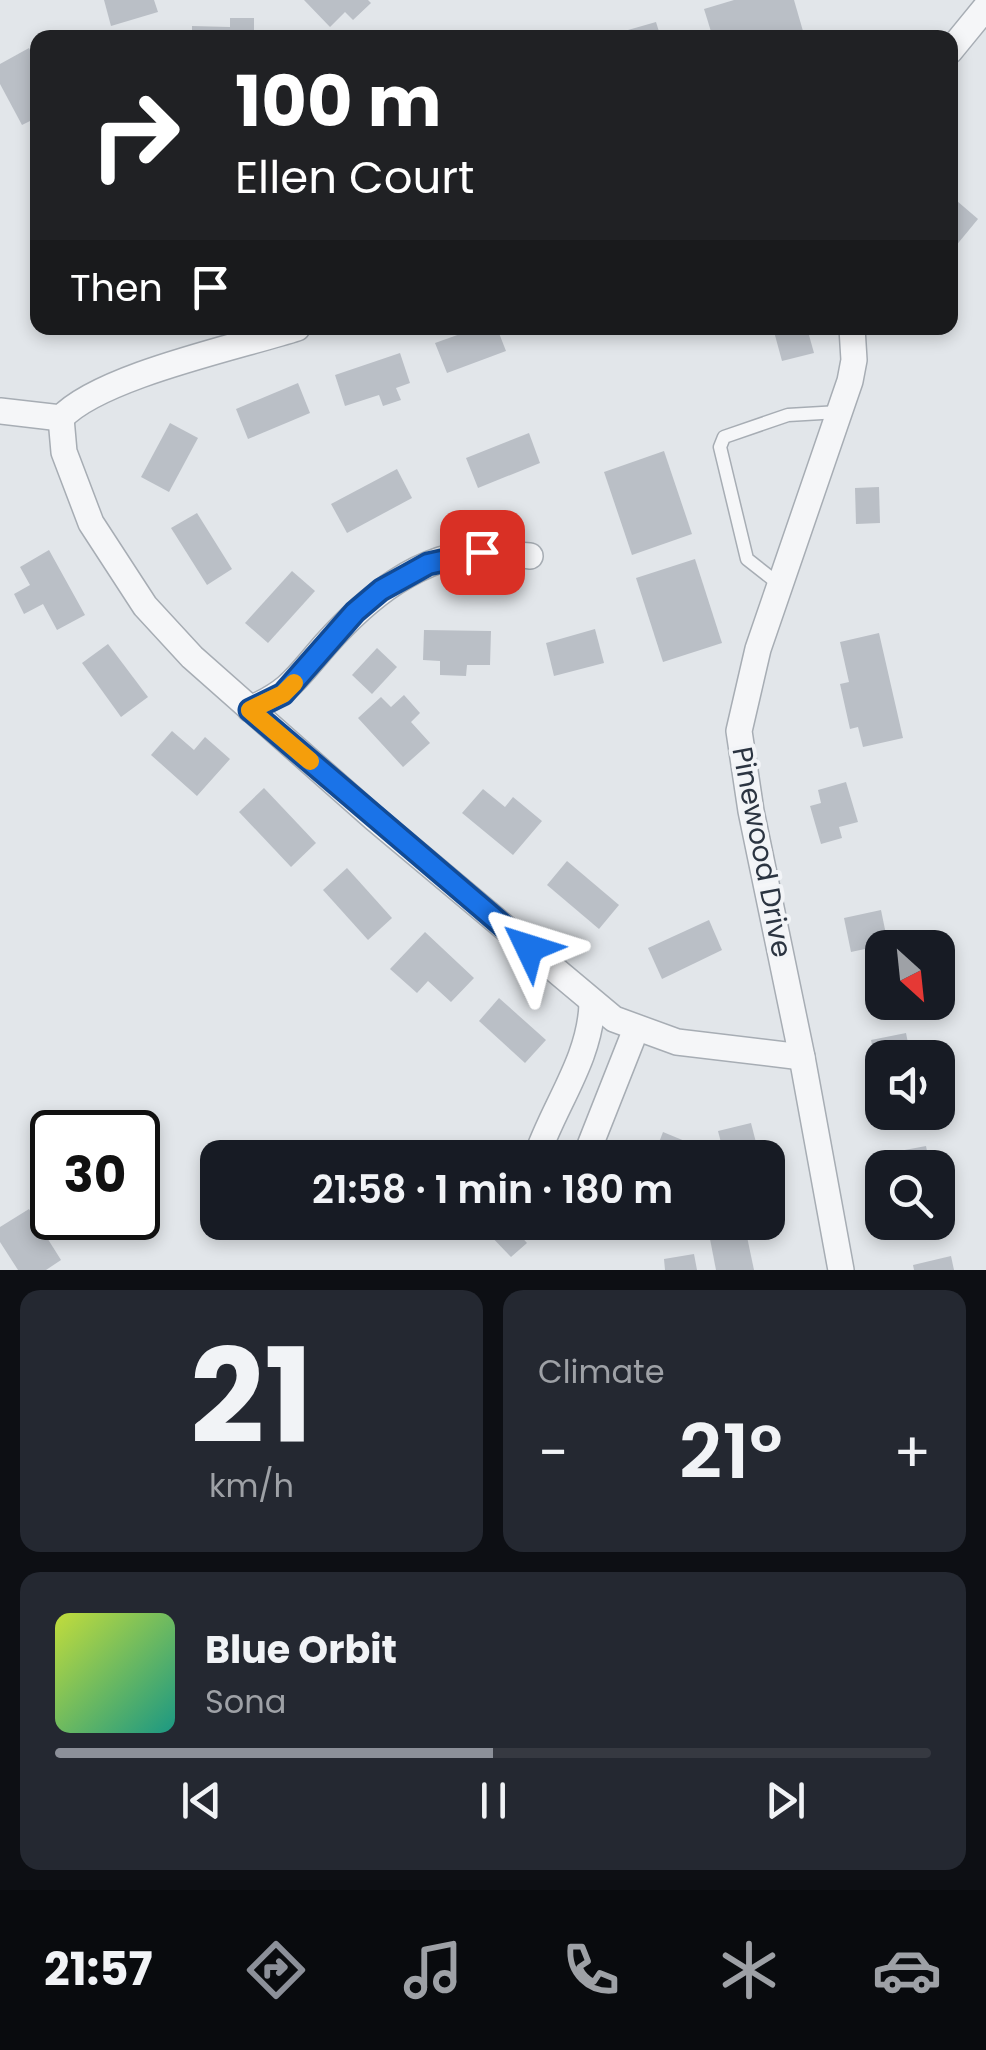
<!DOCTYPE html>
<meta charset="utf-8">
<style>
body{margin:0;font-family:Poppins,sans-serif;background:#242831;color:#f1f3f6;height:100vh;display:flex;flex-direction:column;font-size:38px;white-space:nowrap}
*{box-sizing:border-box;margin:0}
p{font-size:32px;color:#9ea1a6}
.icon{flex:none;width:55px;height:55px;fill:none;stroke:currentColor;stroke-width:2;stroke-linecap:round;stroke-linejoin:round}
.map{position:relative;height:1270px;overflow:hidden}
.details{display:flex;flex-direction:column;gap:20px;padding:20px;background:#0d0f14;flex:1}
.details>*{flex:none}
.banner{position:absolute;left:30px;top:30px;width:928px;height:305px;border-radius:20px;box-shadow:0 5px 15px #0003;background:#202124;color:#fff;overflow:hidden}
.needle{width:65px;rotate:153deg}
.controls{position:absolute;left:865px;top:930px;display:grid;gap:20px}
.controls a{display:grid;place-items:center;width:90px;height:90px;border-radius:20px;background:#171b24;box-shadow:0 5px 15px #0003;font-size:50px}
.speed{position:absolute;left:30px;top:1110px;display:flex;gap:20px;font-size:50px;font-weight:700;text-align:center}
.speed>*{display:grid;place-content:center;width:130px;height:130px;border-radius:50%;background:#171b24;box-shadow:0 5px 15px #0003;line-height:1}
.speed .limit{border:5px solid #111;border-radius:15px;background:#fff;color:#111}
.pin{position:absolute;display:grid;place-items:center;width:85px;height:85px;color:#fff;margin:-42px;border-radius:20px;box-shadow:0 5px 15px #0006}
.me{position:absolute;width:110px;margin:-55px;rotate:311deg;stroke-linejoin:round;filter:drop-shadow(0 0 8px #0008)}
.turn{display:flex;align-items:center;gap:35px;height:210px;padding:0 40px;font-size:45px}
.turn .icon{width:130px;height:130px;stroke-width:2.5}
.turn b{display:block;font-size:70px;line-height:85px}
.then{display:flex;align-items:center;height:95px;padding:0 40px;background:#0003;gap:20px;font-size:38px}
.big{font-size:75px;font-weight:600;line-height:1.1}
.details .widget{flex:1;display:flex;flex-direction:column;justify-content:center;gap:15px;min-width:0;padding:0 35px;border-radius:20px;background:#242831}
.details .dial{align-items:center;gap:0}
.dial b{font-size:130px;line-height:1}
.song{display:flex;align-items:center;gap:30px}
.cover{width:120px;height:120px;border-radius:15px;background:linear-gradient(135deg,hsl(70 70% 55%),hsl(170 70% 35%))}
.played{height:10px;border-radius:5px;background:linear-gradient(90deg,#8c9099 50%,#363941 50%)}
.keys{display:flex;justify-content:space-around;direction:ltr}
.heat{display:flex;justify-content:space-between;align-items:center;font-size:55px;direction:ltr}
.details .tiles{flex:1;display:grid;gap:20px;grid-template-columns:1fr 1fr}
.widget:last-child{grid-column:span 2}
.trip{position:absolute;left:200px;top:1140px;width:585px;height:100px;border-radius:20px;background:#171b24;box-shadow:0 5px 15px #0003;font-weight:600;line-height:100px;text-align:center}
.tabs{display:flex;height:160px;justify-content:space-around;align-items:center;background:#090b0e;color:#9ea1a6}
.tabs .icon{width:70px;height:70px}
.tabs .on{color:#8c9099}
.tabs b{font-size:45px;color:#f1f3f6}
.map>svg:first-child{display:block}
.building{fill:#babfc6}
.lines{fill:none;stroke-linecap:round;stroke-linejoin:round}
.lane-casing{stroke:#a7adb4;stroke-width:15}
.street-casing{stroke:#a7adb4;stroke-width:28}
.lane{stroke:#f5f6f8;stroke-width:12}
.street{stroke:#f5f6f8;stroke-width:25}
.route-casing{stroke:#114b97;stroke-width:25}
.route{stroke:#1a73e8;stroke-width:18}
.slow{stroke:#f59e0b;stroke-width:18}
.labels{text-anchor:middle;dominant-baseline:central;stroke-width:8;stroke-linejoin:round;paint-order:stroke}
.street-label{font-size:28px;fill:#2b3441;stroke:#f2f4f7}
</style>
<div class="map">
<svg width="986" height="1270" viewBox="0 0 986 1270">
<rect width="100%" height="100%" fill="#e2e6ea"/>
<g class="building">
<path d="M104,0h50l4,12 -47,14z"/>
<path d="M304,0h64l3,3 -18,17 -8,-8 -15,15z"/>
<path d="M734,0h60l11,38h-92l-9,-29z"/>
<path d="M230,18h24v20h-62v-12l38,1z"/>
<path d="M656,22l5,16h-54v-2z"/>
<path d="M29,48l9,17v52l-16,8 -22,-41v-20z"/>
<path d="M950,195l28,24 -28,34z"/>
<path d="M477,328h20l9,23 -59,22 -12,-30z"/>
<path d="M773,328h34l7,25 -32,8z"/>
<path d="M400,353l10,30 -14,5 5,12 -18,6 -4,-11 -34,11 -10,-31z"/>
<path d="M298,383l12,30 -62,26 -12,-30z"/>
<path d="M170,423l28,15 -29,54 -28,-15z"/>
<path d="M529,433l11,30 -62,25 -12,-30z"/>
<path d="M664,451l28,83 -60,21 -28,-83z"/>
<path d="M397,469l15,29 -65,35 -16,-29z"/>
<path d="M879,487l1,36 -24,1 -1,-36z"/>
<path d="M197,513l35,56 -25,16 -36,-57z"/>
<path d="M49,550l36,65 -28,15 -14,-26 -19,10 -10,-20 16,-9 -10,-18z"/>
<path d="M695,559l27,84 -59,19 -27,-84z"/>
<path d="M292,571l23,20 -47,52 -23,-20z"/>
<path d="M595,629l9,34 -50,13 -8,-33z"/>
<path d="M424,630l67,1 -1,34h-23l-1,11 -26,-1v-14l-17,-1z"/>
<path d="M879,633l24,105 -40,9 -5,-20 -8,2 -10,-45 9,-2 -9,-40z"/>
<path d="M108,644l40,53 -27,20 -39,-54z"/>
<path d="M377,648l20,19 -25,27 -20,-19z"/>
<path d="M404,695l16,18 -9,9 19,21 -27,24 -45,-49 23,-21 10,10z"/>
<path d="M172,731l22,19 11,-13 25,22 -33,37 -46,-41z"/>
<path d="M846,782l12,40 -19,5 3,11 -21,6 -11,-38 11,-3 -3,-13z"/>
<path d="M264,788l52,55 -25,24 -52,-55z"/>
<path d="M483,789l22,18 8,-10 29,24 -29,34 -51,-42z"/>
<path d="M567,861l52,44 -20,24 -52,-44z"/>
<path d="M347,868l45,50 -24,22 -45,-50z"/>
<path d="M881,910l7,34 -37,8 -7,-34z"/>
<path d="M709,920l13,30 -60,29 -14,-31z"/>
<path d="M425,932l49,46 -23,24 -23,-21 -11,12 -27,-24z"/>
<path d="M499,998l47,42 -21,23 -46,-42z"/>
<path d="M906,1033l5,25h-29v16l-4,1 -7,-35z"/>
<path d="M751,1123l9,35h-35l-7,-27z"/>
<path d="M663,1132l29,12 -6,14h-33z"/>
<path d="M926,1146l4,20 16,-4 3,16 -11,2v-12h-41l-3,-16z"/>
<path d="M29,1209l32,51 -15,10h-28l-18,-28v-15z"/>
<path d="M495,1222h13l19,21 -16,14 -25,-26z"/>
<path d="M746,1232l8,38h-38l-6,-31z"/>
<path d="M694,1254l3,16h-32l-1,-11z"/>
<path d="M951,1256l3,14h-40l-1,-5z"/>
</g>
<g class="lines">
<defs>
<path id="lane" d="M780,585l-33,-26 -27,-112 4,-10 64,-22 51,-3"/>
<g id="street">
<path d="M950,51l36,-44"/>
<path d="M0,411l61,7c39,-42 177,-71 236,-90"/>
<path d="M61,418l3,34 27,71 54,83 47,51 182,161 240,201 63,23 125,15"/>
<path d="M250,709c41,-18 47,-32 76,-65 40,-45 93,-90 158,-92 15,0 31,3 46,4"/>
<path d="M536,1158c18,-53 54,-98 56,-154"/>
<path d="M585,1158l51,-129"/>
<path d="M841,1270l-39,-213 -51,-246 -12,-80 19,-82 92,-268 4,-21 -2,-32"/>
</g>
</defs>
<use href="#lane" class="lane-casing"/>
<use href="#street" class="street-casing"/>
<use href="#lane" class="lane"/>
<use href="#street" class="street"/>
</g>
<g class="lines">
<defs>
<path id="route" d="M482,552l-54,12 -47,26 -26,22 -72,82 -33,16 279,238"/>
</defs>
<use href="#route" class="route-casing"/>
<use href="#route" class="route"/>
<path class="slow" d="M294,683l-11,11 -33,16 60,51"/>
</g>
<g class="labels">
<g class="street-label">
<text transform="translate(762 852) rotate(79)">Pinewood Drive</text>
</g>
</g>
</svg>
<div class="controls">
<a><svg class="needle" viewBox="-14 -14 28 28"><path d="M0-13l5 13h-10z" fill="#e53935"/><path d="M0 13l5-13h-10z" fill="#9ea1a6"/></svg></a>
<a><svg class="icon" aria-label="sound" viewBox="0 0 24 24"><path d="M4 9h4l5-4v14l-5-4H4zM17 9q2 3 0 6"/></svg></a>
<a><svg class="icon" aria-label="search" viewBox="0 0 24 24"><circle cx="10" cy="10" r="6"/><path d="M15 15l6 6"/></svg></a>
</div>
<div class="speed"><div class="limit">30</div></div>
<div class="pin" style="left:482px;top:552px;background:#d93025"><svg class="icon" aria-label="arrive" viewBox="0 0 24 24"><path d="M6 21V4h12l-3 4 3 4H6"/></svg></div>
<svg class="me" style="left:529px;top:948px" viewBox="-20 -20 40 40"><path d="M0-17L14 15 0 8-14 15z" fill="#1a73e8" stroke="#fff" stroke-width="4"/></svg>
<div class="trip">21:58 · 1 min · 180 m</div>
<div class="banner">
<div class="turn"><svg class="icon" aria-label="right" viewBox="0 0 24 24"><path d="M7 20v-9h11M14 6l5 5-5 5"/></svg><div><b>100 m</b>Ellen Court</div></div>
<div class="then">Then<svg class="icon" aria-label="arrive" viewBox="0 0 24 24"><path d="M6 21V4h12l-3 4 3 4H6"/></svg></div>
</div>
</div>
<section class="details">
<div class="tiles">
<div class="widget dial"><b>21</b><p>km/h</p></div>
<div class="widget"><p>Climate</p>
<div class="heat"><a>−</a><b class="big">21°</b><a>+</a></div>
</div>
<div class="widget">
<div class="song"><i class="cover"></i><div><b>Blue Orbit</b><p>Sona</p></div></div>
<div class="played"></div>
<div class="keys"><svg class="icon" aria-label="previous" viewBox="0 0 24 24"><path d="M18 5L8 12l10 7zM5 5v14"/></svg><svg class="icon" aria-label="pause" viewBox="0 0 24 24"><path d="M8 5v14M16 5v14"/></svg><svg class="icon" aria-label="next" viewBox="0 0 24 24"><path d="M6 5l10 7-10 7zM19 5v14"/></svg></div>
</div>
</div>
</section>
<nav class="tabs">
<b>21:57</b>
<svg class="icon on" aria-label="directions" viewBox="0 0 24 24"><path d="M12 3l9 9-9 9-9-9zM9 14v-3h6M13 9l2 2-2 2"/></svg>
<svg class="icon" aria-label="music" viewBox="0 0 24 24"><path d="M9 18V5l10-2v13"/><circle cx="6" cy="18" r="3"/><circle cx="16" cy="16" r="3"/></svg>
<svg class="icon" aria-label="phone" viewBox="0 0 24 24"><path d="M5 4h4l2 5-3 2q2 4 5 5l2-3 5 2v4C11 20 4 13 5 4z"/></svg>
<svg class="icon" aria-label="climate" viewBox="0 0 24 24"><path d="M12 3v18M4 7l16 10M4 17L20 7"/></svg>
<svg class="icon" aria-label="car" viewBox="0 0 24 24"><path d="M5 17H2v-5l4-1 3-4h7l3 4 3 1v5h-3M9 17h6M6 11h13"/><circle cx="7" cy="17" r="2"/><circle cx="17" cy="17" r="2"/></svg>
</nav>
